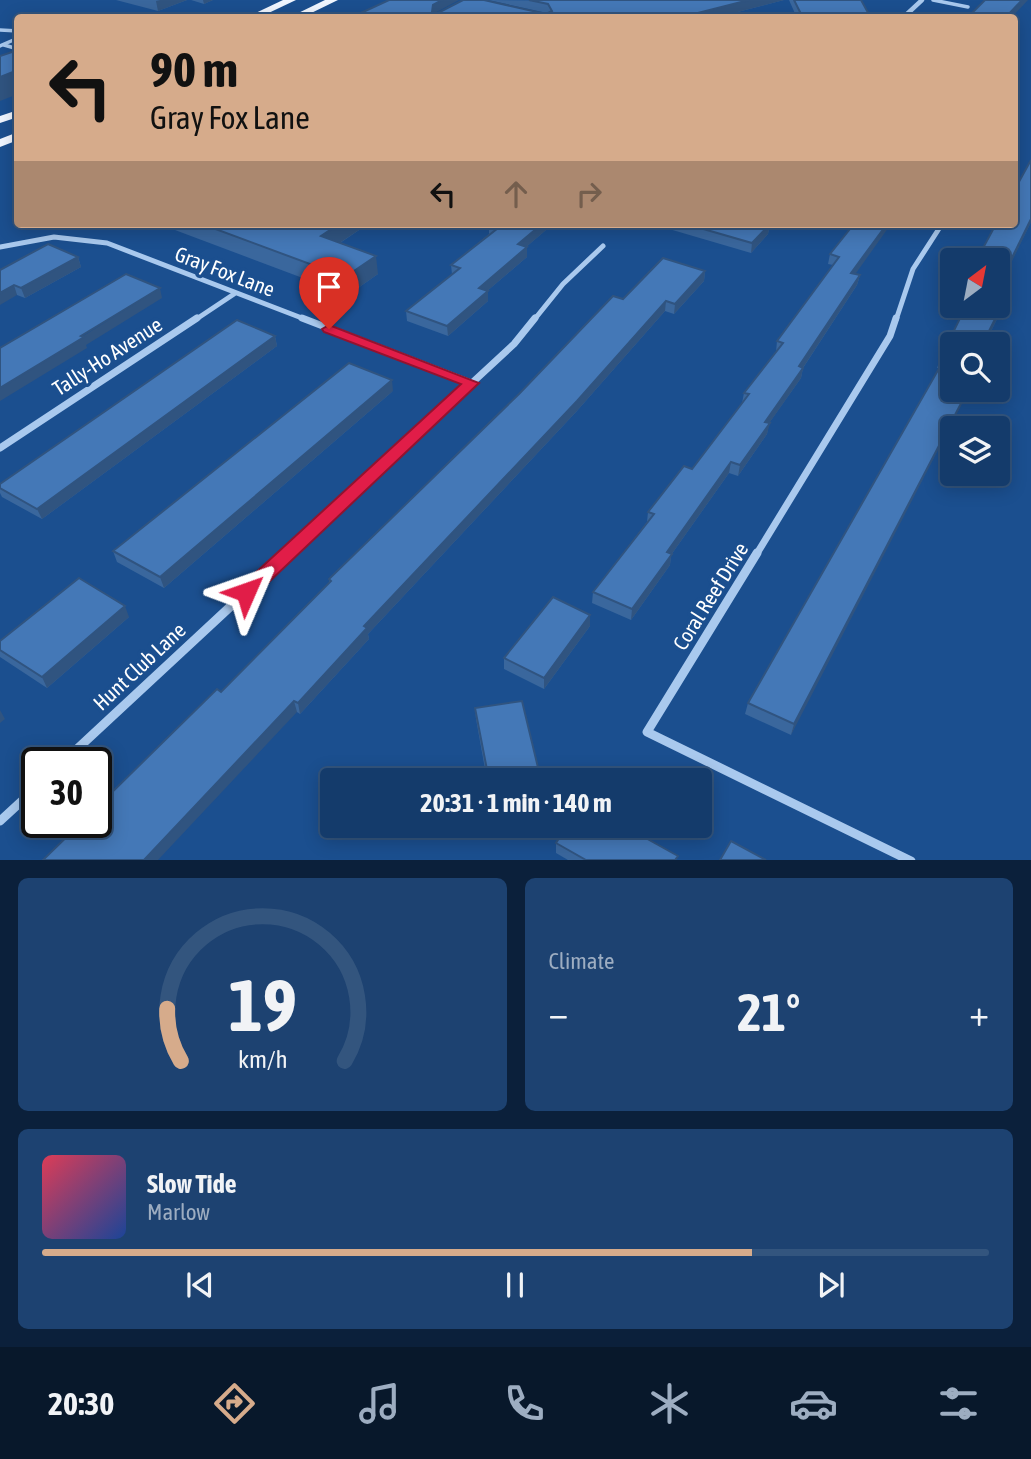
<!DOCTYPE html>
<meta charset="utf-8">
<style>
body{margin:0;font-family:"Asap Condensed",sans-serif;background:#1d4271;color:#f1f3f6;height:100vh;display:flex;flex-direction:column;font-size:26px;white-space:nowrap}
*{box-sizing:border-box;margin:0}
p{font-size:23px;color:#9dadc1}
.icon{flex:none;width:38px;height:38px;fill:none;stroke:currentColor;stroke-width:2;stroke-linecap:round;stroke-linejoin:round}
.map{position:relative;height:860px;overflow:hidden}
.side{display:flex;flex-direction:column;gap:18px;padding:18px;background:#0b203b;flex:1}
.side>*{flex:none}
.banner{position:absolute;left:14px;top:14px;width:1004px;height:214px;border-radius:7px;box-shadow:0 4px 18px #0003,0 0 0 2px #33557e;background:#d6ab8b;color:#111;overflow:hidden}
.needle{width:46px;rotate:32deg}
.fabs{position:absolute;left:940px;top:248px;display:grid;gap:14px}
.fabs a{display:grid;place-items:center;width:70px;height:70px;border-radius:7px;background:#143b6b;box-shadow:0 4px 18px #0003,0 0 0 2px #33557e;font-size:35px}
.speed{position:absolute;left:21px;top:747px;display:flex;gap:14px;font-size:35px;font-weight:700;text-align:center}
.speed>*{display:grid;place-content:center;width:91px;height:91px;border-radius:50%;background:#143b6b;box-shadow:0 4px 18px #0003,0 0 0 2px #33557e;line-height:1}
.speed .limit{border:4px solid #111;border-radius:10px;background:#fff;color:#111}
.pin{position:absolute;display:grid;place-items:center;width:60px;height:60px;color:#fff;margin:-72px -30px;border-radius:50% 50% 50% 0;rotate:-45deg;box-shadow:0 0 7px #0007}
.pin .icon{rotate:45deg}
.me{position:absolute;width:77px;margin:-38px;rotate:47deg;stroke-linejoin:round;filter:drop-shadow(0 0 5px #0008)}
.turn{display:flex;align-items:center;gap:24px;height:147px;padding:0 21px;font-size:32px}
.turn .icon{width:91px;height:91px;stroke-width:2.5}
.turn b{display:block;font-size:49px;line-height:60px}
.lanes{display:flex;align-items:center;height:66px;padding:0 21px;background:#0003;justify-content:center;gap:35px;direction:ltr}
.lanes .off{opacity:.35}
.big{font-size:52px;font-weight:700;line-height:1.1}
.side .card{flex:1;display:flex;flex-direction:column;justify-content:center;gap:10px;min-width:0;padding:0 24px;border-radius:10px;background:#1d4271}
.side .dial{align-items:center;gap:0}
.dial svg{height:182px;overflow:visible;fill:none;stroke:#33557e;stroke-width:7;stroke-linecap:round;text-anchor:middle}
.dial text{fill:#f1f3f6;stroke:none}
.song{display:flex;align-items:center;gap:21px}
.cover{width:84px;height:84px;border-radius:10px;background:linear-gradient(135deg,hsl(350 70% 55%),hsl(220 70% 35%))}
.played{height:7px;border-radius:4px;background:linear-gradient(90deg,#d6ab8b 75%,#33557e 75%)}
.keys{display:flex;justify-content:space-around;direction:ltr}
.heat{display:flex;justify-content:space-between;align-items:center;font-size:38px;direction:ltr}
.side .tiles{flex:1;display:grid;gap:18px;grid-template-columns:1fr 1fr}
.card:last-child{grid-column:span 2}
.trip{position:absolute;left:320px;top:768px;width:392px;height:70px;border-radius:7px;background:#143b6b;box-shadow:0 4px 18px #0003,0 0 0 2px #33557e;font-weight:700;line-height:70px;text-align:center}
.menu{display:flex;height:112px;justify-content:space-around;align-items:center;background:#08182b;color:#9dadc1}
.menu .icon{width:49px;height:49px}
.menu .active{color:#d6ab8b}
.menu b{font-size:32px;color:#f1f3f6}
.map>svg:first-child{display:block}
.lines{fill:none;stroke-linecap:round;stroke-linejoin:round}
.service{stroke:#a9c9ee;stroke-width:3.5}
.minor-far3{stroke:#a9c9ee;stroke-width:4.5}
.minor-far2{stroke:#a9c9ee;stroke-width:5}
.minor-far1{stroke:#a9c9ee;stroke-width:7}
.minor{stroke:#a9c9ee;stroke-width:9}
.primary{fill:#f0f6ff;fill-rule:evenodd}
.wall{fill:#3a679d}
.shaded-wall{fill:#305480}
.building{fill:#4478b7;stroke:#305480;stroke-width:2}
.route{fill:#e11d48;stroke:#92132f;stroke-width:2}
.labels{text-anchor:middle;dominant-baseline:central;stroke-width:7;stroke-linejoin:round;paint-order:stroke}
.street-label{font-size:21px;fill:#fff;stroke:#1b4f8f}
</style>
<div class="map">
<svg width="1031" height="861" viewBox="0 0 1031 861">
<rect width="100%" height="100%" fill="#1b4f8f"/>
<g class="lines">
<g class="service">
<path d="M933,0l35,7"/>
<path d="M0,30l18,1"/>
<path d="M4,45l14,4"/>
<path d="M0,46l18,-8"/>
</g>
<path class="minor-far3" d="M907,14l15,-14"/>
<g class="minor-far2">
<path d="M0,247l54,-10 53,6 200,77"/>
<path d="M195,320l39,-26"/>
<path d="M534,320l29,-36 40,-38"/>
<path d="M896,320l17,-51 29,-45"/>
</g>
<g class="minor-far1">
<path d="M302,318l169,65"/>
<path d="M0,448l197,-130"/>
<path d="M286,555l228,-211 21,-26"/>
<path d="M756,555l134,-219 6,-18"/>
</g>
<g class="minor">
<path d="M757,553l-110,179 264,129"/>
<path d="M62,763l226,-210"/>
<path d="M0,821l37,-34"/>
</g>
<g class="primary">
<path d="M283,0h13l-38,18h-13z"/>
<path d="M325,0h13l-37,18h-13z"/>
<path d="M18,110v7l-18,6v-7z"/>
<path d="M18,132v8l-18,7v-8z"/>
</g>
</g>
<g class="wall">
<path d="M116,0h71l-29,11z"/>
<path d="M191,0h22l-9,4z"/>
<path d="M488,0l125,1 171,-1 -70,18 -278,-5h111z"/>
<path d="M789,0h72l10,18h-74z"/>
<path d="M1031,222l-32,64 8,13 -17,34 2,1 -4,11h-36l-161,390 -46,-21 3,-11 191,-335h-2l4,-11 57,-96z"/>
<path d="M159,224h209l-28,19 38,31 -30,21z"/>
<path d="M553,224l-27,23h1v10l-40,34 1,10 -40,35 -41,-15 -1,-10 46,-37 -1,-9 38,-31v-9z"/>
<path d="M652,224h118l-2,10 -17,19z"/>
<path d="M854,224l1,50 5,1 -3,10 -54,83 -2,10 -32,45 -2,11 -29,42 -9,-3 -58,82 -1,10 -39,55 -39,-17 1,-11 54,-70 1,-10 44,-43 50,-66 2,-10 32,-41 1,-11 56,-76 -5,-1 2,-10z"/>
<path d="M78,257l3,10 -56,31 -8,-3 -17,-25z"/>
<path d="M705,271l-1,10 -30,33 -9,-3 -89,101 -208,222 1,5 -69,75 -3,-2 -76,-20 108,-109v-4l294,-280z"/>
<path d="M275,336l2,10 -235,173 -40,-22 -2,-4v-9z"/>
<path d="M393,391l-229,197 -47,-26 -4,-11z"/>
<path d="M590,615v11l-46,63 -40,-20v-11z"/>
<path d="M129,617l-82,71 -47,-31v-16z"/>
<path d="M475,708l66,72h-54l-11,-61z"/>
<path d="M556,843l121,17h-109l-12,-7z"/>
</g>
<g class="shaded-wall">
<path d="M160,0h27l-29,11 -2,-10z"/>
<path d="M203,0h10l-9,4z"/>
<path d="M442,0h17l-26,14 -1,-2 1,-7z"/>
<path d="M749,0h35l-70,18h-28v-2z"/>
<path d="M1022,0h6l-17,18h-6z"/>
<path d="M18,70v24l-18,7v-24z"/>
<path d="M1031,219v3l-33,68v-2z"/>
<path d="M339,224h29l-45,30 -2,-18z"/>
<path d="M542,224h11l-35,30v-10z"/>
<path d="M770,224l-2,10 -17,19 1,-10z"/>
<path d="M887,224h4l-42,59 2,-10z"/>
<path d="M527,247v10l-48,41v-10z"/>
<path d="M376,256l2,18 -30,21 -3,-18z"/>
<path d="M78,257l3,10 -56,31 -4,-10z"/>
<path d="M705,271l-1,10 -30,33 1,-10z"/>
<path d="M860,275l-3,10 -60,92 2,-11z"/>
<path d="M14,285l3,10 -17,10v-12z"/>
<path d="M160,288l2,10 -76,47 1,3 -87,53v-13z"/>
<path d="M1010,289l-3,10 -22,44 3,-10z"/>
<path d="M488,291v10l-40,35 -1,-10z"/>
<path d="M666,301l-1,10 -89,101 -208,222 1,5 -69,75 -2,-11 66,-77z"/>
<path d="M275,336l2,10 -235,173 -5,-10z"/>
<path d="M803,368l-2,10 -38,54 2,-10z"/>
<path d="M392,380l1,11 -229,197 -4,-11z"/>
<path d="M968,390h1l-178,345 3,-11z"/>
<path d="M770,423l-3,11 -29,42 2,-11z"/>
<path d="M731,462l-2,11 -58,82 -1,10 -39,55 1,-11 35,-57z"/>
<path d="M125,606l4,11 -82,71 -5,-11z"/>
<path d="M590,615v11l-46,63v-11z"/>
<path d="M294,701l3,11 -139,148h-14z"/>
<path d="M0,710l5,9 -5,4z"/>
</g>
<g class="building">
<path d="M389,0h53l-9,5 -1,7 6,1 25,-13h21l62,14 6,-3 -4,-7 -19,-4h220l-63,16 8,2h-344z"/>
<path d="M794,0h67l10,18h-68z"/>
<path d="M985,0h37l-17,18h-38z"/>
<path d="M18,50v20l-18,7v-21z"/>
<path d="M1031,160v59l-33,67 12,3 -22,44 4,1 -5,11h-35v45h16l-174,334 -46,-21 197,-345 -4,-1 25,-51h32v-45h-22l20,-37h19v-35z"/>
<path d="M202,224h137l-18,12 55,20 -31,21z"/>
<path d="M490,224h52l-24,20 9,3 -48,41 9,3 -41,35 -41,-15 54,-43 -9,-3 47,-37 -9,-3z"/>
<path d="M686,224h84l-18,19z"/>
<path d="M854,224h33l-36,49 9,2 -61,91 4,2 -38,54 5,1 -30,42 -9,-3 -64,90 5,2 -40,55 -39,-17 61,-78 -6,-2 36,-46 8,3 57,-75 -5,-1 39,-50 -6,-2 62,-84 -9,-3z"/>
<path d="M48,244l30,13 -57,31 -7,-3 -14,8v-23z"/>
<path d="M663,258l42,13 -30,33 -9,-3 -89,100 -213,225 3,2 -69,75 -4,-2 -150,159h-101l39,-38h14v-14l121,-119 4,3 110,-111 -2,-2 190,-185 94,-98 10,3z"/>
<path d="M126,274l34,14 -79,48 3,1 -84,51v-40z"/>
<path d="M237,320l38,16 -238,173 -37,-21v-4z"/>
<path d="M349,363l43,17 -232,197 -47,-26z"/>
<path d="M79,578l46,28 -83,71 -42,-27v-9z"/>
<path d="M553,597l37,18 -46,63 -40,-20z"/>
<path d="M522,701l19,79h-52l-14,-72z"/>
<path d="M567,826h57l54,30 -3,4h-89l-30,-17z"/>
<path d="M731,841l35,19h-46z"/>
</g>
<path class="route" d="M329,325l150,58 -226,214h-13l-3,-5 3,-5 221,-203 -137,-52 -2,-3z"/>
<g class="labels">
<g class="street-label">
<text transform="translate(225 271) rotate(21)">Gray Fox Lane</text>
<text transform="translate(107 356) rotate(-33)">Tally-Ho Avenue</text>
<text transform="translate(710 596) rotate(-58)">Coral Reef Drive</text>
<text transform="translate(139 666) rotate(-43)">Hunt Club Lane</text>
</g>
</g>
</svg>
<div class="fabs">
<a><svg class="needle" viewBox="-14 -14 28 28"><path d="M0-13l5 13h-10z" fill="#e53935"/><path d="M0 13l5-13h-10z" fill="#9dadc1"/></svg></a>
<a><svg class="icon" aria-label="search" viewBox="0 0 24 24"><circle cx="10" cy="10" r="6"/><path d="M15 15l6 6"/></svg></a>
<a><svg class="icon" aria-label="layers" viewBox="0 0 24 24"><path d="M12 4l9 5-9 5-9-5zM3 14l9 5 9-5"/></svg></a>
</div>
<div class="speed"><div class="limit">30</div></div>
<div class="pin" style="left:329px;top:329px;background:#d93025"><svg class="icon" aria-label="arrive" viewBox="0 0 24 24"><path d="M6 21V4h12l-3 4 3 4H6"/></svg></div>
<svg class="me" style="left:246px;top:592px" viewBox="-20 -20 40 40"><path d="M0-17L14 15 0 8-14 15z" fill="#e11d48" stroke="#fff" stroke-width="4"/></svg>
<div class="trip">20:31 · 1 min · 140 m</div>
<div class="banner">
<div class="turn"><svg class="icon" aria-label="left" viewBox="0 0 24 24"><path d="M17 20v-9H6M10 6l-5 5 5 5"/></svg><div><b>90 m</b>Gray Fox Lane</div></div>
<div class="lanes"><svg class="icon" aria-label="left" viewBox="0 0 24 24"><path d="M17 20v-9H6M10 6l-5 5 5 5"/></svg><svg class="icon off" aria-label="ahead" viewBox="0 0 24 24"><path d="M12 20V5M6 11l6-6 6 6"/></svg><svg class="icon off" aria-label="right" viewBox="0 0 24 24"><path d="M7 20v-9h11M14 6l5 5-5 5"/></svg></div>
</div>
</div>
<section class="side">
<div class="tiles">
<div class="card dial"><svg viewBox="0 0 100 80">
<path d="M14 69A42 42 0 1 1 86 69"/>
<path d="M14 69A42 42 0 0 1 8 46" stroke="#d6ab8b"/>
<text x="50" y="56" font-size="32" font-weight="700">19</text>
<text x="50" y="72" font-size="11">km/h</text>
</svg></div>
<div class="card"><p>Climate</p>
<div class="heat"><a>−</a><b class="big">21°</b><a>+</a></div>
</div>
<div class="card">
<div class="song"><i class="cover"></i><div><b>Slow Tide</b><p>Marlow</p></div></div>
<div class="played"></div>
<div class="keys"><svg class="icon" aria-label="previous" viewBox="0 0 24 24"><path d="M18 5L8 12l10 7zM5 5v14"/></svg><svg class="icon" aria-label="pause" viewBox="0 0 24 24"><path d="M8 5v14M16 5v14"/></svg><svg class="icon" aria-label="next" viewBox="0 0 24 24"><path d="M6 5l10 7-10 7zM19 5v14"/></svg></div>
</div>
</div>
</section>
<nav class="menu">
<b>20:30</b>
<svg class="icon active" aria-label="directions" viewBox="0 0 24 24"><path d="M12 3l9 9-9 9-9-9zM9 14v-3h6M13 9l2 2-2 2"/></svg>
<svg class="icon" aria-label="music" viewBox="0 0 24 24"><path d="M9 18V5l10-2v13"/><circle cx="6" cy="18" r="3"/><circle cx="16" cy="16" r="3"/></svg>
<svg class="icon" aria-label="phone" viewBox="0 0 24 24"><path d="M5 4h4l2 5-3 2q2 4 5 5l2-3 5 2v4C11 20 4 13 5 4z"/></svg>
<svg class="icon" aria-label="climate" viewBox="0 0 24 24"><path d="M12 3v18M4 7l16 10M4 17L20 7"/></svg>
<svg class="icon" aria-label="car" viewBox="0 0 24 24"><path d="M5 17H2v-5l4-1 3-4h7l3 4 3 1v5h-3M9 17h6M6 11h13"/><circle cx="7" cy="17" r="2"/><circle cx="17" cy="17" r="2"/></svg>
<svg class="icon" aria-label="filters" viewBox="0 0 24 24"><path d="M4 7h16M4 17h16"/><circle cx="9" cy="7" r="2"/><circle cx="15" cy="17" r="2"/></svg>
</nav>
